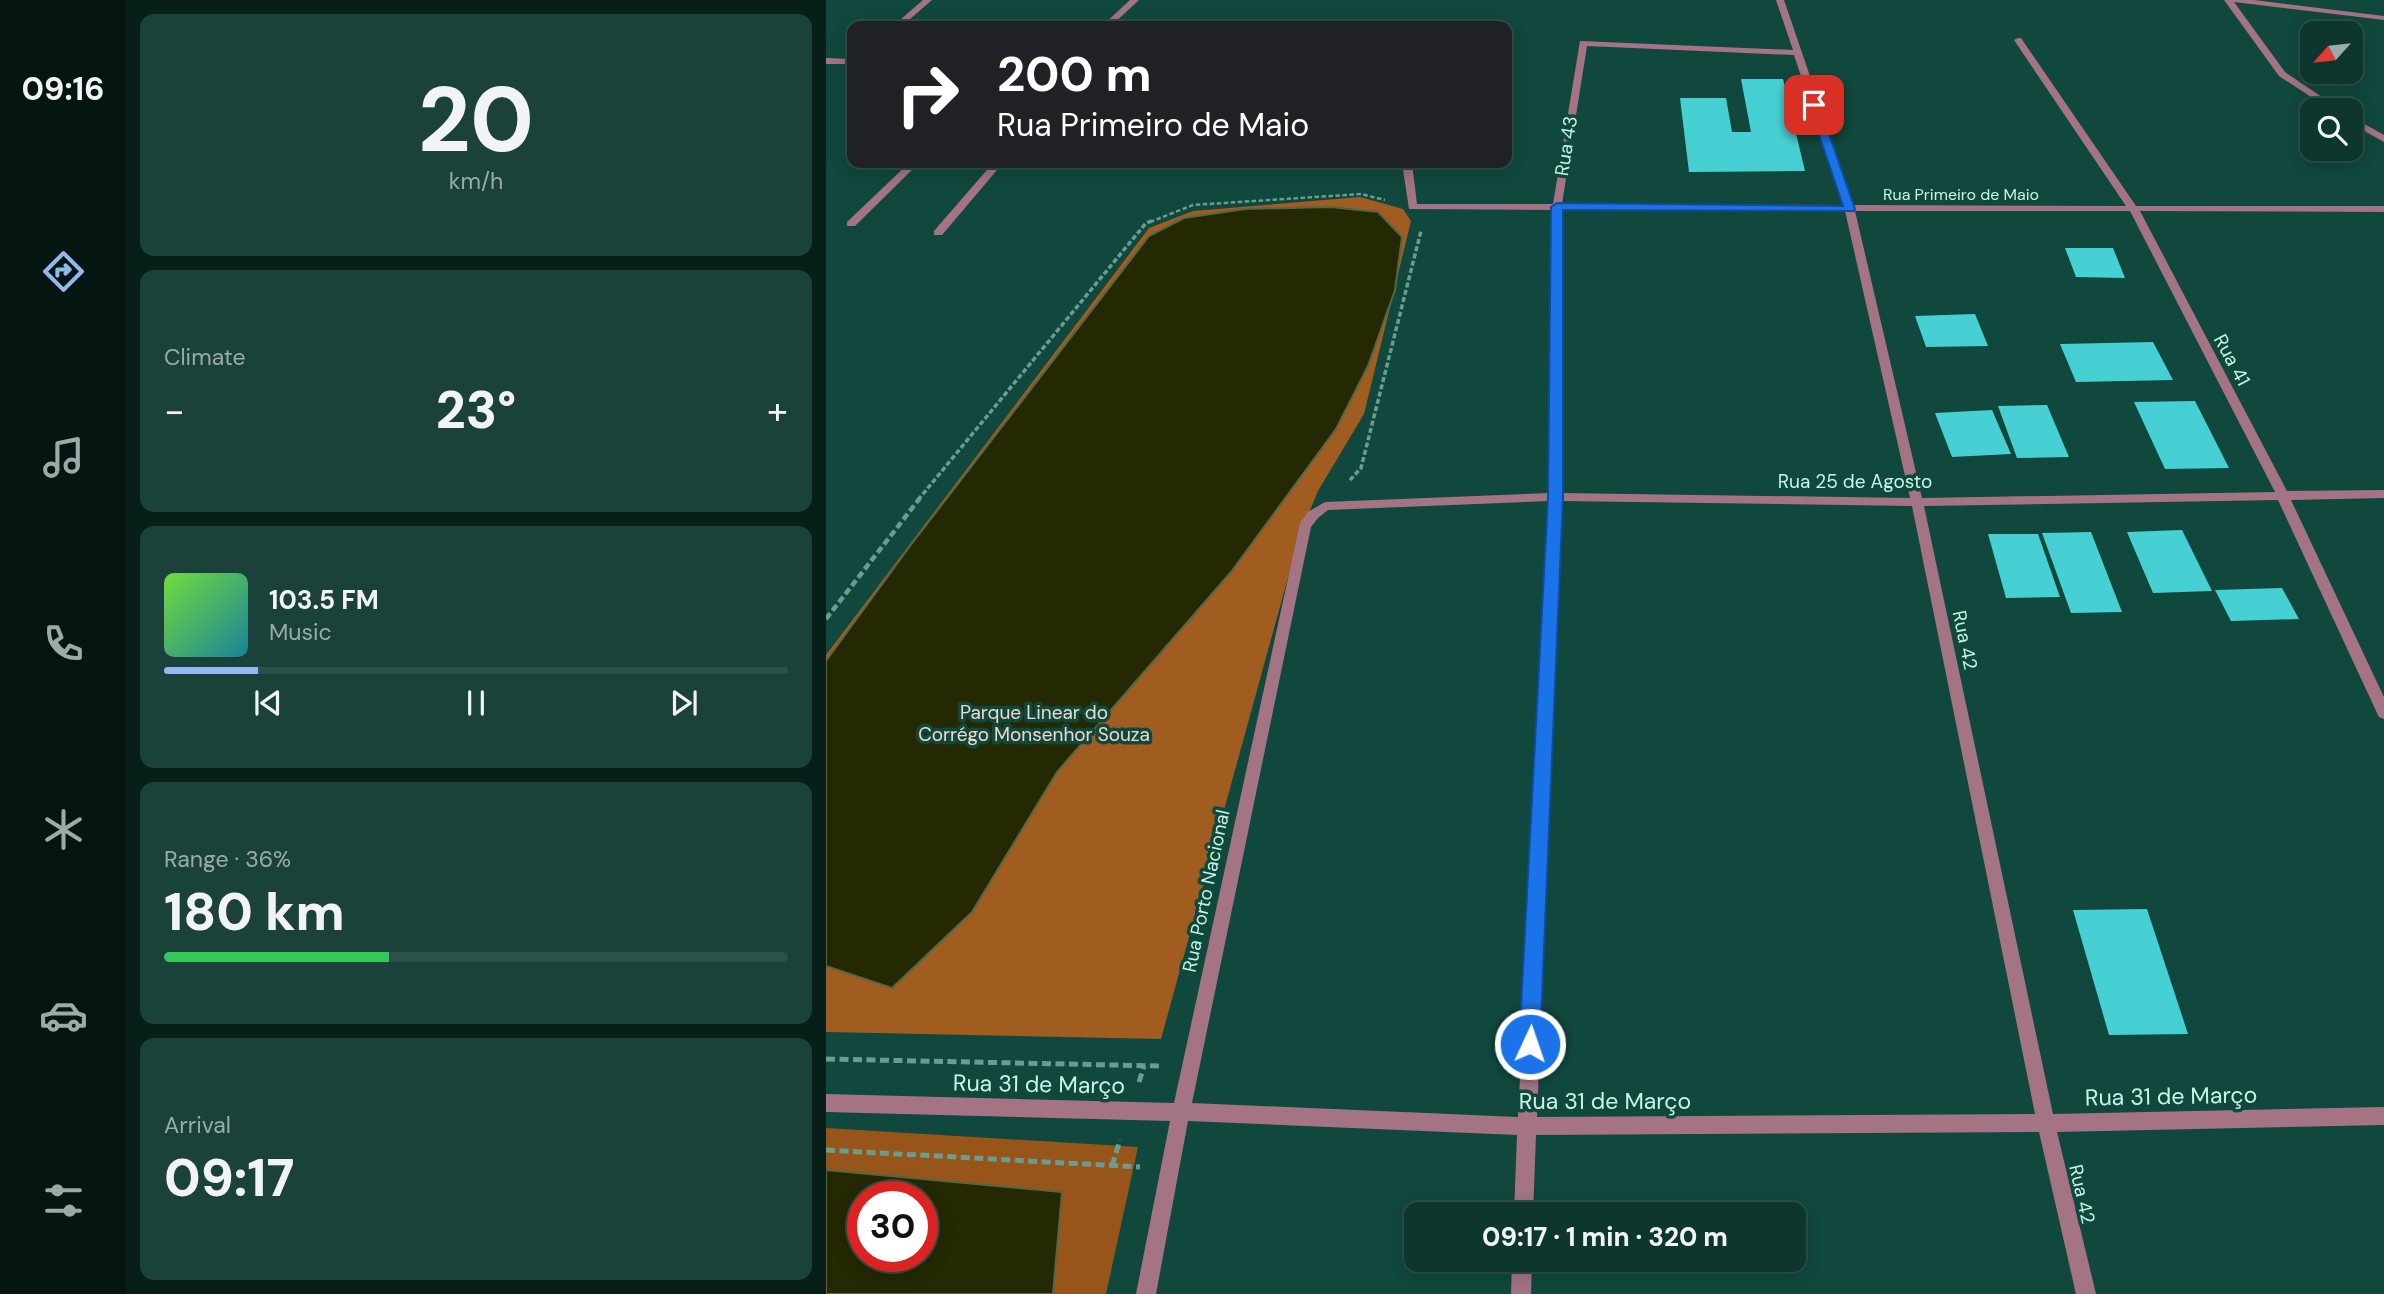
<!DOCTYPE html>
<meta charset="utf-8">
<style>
body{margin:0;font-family:"DM Sans",sans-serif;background:#1a413a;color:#f1f3f6;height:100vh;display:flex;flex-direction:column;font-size:26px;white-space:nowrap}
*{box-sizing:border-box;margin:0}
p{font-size:23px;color:#9aabaa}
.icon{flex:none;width:38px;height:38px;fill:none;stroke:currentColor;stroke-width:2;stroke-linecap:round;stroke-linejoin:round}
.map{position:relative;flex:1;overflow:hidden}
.drawer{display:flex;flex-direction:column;gap:14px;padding:14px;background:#071e19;width:700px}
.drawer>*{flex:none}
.top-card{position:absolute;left:21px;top:21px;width:665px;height:147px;border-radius:14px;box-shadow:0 4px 18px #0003,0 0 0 2px #2c504a;background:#202124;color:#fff;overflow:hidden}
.needle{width:46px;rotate:243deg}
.controls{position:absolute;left:1474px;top:21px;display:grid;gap:14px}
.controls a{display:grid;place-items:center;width:63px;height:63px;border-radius:14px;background:#0c362e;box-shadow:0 4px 18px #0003,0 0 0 2px #2c504a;font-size:35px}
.speed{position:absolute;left:21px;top:1181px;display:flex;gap:14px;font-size:35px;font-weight:700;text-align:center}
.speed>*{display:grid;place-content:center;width:91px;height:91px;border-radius:50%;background:#0c362e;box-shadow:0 4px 18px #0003,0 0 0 2px #2c504a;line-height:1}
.speed .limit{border:10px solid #d22;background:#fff;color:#111}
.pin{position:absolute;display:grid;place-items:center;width:60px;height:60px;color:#fff;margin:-30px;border-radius:14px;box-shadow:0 4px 10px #0006}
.me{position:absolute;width:77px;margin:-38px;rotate:3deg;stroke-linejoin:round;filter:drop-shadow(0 0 5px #0008)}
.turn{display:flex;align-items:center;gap:24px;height:147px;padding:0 35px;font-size:32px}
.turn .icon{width:91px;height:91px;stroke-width:2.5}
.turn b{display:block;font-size:49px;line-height:60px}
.big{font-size:52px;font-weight:800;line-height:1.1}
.drawer .card{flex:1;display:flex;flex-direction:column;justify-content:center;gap:10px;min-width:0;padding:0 24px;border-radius:14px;background:#1a413a}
.drawer .dial{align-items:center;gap:0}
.dial b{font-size:91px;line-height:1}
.song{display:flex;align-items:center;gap:21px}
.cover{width:84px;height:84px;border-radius:10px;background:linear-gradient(135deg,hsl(100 70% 55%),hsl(190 70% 35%))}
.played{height:7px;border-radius:4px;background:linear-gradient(90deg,#90b9f0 15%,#2c504a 15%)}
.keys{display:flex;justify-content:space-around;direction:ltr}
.heat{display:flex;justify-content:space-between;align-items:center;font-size:38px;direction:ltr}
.charge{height:10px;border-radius:5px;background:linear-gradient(90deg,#34c759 36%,#2c504a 0)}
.trip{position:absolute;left:578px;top:1202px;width:402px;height:70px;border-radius:14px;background:#0c362e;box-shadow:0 4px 18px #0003,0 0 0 2px #2c504a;font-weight:800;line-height:70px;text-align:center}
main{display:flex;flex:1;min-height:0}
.tab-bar{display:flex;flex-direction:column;width:126px;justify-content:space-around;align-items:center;background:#051612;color:#9aabaa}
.tab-bar .icon{width:49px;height:49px}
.tab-bar .active{color:#90b9f0}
.tab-bar b{font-size:32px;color:#f1f3f6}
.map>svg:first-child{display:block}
.green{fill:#97551a;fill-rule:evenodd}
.forest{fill:#a15c20}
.water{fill:#242903;stroke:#556647;stroke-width:2;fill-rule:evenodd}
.building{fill:#47d0d3}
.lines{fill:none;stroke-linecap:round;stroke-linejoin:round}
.path-far3{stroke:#6a9d91;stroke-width:2.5;stroke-dasharray:4.5 2.5;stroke-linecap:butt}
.path-far2{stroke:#6a9d91;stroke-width:3.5;stroke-dasharray:5 2.5;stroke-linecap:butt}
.path-far1{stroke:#6a9d91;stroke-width:4.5;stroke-dasharray:7 3.5;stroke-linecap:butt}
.path{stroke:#6a9d91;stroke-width:5;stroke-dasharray:9 4.5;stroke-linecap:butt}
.lane{fill:#a47484;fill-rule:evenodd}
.street{fill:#a47484;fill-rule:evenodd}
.route{fill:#1a73e8;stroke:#114b97;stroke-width:2}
.labels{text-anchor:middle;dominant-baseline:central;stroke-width:7;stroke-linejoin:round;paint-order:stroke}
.far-street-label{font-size:16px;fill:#c6f4e7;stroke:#10483d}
.street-label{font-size:19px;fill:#c6f4e7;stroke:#10483d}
.park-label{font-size:19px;fill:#f1d9c9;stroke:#10483d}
.near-street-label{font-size:23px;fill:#c6f4e7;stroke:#10483d}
</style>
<main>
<nav class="tab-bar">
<b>09:16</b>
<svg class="icon active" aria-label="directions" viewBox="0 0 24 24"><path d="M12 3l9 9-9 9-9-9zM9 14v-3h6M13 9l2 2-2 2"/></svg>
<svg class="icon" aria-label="music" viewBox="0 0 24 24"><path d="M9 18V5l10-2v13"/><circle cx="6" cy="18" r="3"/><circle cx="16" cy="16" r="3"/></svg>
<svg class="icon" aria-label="phone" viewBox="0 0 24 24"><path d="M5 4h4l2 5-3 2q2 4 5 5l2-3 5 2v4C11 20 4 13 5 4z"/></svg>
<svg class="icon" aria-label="climate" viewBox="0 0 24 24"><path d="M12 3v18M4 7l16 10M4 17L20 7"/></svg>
<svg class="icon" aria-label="car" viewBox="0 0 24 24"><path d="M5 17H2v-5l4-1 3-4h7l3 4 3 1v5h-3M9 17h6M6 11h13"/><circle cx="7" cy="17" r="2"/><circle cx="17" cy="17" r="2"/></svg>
<svg class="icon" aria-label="filters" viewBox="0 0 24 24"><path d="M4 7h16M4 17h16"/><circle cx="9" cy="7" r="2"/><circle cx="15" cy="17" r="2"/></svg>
</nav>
<section class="drawer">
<div class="card dial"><b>20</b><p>km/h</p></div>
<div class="card"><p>Climate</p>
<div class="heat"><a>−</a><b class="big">23°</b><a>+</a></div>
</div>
<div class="card">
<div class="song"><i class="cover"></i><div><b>103.5 FM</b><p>Music</p></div></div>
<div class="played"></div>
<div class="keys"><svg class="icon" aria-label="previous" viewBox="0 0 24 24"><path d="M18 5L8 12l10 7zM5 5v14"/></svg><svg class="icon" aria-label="pause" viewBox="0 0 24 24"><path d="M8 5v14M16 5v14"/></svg><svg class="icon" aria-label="next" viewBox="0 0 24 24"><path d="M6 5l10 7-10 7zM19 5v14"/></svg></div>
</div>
<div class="card"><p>Range · 36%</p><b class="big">180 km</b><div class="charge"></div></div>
<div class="card"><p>Arrival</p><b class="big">09:17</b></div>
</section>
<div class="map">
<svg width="1558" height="1294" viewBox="0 0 1558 1294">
<rect width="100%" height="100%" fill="#10483d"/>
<path class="green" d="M0,1128l312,19 -32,147h-280zM37,1197h59v59h-59z"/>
<path class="forest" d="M534,197l43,12 8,12 -47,193 -46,77 -18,43 -139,505 -335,-7v-377l323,-427 44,-17z"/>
<g class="water">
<path d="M505,207l47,5 24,25 -7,53 -27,76 -32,63 -105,143 -174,200 -85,140 -80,76 -66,-22v-305l84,-115 239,-310 35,-18 61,-9z"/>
<path d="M0,1170l236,22 -9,102h-227zM37,1197h59v59h-59z"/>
</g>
<g class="building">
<path d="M915,79h42l22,92 -116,1 -9,-74h46l6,34h19z"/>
<path d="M1239,248h48l12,30 -49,-1z"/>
<path d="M1149,314l13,32 -62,1 -11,-31z"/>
<path d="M1327,342l20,38 -97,2 -16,-38z"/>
<path d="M1369,401l34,67 -64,1 -31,-67z"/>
<path d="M1221,405l22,52 -52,1 -19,-52z"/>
<path d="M1166,410l19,44 -59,3 -17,-44z"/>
<path d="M1356,530l30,61 -59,2 -26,-61z"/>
<path d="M1265,532l31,80 -51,1 -29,-80z"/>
<path d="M1162,534h50l22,63 -54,1z"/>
<path d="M1456,588l17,31 -68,2 -16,-31z"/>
<path d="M1321,909l41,125 -79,1 -36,-125z"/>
</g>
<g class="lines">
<path class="path-far3" d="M324,222l43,-17 168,-11 24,6"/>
<g class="path-far2">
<path d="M524,480l11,-12 60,-237"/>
<path d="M92,500l228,-277 8,-3"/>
</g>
<path class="path-far1" d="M0,619l94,-121"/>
<g class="path">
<path d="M0,1059l335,7"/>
<path d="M313,1082l5,-16"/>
<path d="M0,1150l314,17"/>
<path d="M286,1166l8,-26"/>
</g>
<g class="lane">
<path d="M83,163h10l-64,63h-8v-4z"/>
<path d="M167,163h10l-61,72h-8v-4z"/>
</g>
<g class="street">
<path d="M97,0h9l-30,26h-9z"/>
<path d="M304,0h9l-28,26h-9z"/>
<path d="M950,0h8l70,205 272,1 -112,-166 4,-2h3l115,168h248v6l-244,-1 147,280 97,-1v8l-93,2 93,197v22l-5,-2 -2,-4 -99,-213 -354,6 129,608 331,-7v18l-327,7 39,162h-20l-37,-162 -503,3 -3,79h-19l3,-79 -329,-14 -32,173h-20l34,-173 -344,-9v-18l348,9 126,-580 8,-11 17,-10 225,-9 2,-283 -143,-1 -7,-46h10l5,41h136l27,-163 213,9zM761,46l207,9 50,150 -282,-1zM736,210l283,1 65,287 -348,-5zM1029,211h275l145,281 -353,6zM723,501l-31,616 -326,-14 119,-576 7,-9 10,-8zM736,501l350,5 123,608 -498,3z"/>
<path d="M1398,0h30l130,16v4l-150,-18 51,70 56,38h-10l-52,-34z"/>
<path d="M0,58l26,1v5h-26z"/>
<path d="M1524,116l34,19v7l-34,-19z"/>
<path d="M686,1260h20l-1,34h-20z"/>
</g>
</g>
<path class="route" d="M988,102l5,3 36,104 -1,2 -291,-1v287l-23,547 -3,7 -7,2 -8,-2 -3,-7 29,-547 3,-290 6,-4 286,3 -34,-101z"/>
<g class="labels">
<g class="far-street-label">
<text x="1135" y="194">Rua Primeiro de Maio</text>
</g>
<g class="street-label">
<text transform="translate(740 146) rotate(-81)">Rua 43</text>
<text transform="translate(1406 360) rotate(62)">Rua 41</text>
<text x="1029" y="481">Rua 25 de Agosto</text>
<text transform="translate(1139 640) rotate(78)">Rua 42</text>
<text transform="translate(380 891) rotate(-78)">Rua Porto Nacional</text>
<text transform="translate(1256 1194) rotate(77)">Rua 42</text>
</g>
<g class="park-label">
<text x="208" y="712">Parque Linear do<tspan x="208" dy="22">Corrégo Monsenhor Souza</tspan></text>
</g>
<g class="near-street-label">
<text transform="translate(213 1084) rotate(1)">Rua 31 de Março</text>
<text transform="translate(1345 1096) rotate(-1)">Rua 31 de Março</text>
<text x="779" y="1101">Rua 31 de Março</text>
</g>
</g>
</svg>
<div class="controls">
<a><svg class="needle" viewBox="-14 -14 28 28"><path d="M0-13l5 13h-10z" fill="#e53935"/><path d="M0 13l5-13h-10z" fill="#9aabaa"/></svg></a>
<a><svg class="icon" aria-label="search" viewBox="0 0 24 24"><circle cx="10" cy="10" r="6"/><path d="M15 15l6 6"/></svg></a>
</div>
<div class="speed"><div class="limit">30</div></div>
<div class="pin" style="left:988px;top:105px;background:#d93025"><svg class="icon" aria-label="arrive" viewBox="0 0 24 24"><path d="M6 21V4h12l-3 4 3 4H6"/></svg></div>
<svg class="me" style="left:704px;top:1044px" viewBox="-20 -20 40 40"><circle r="17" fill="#1a73e8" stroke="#fff" stroke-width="3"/><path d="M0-11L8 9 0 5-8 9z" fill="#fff"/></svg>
<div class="trip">09:17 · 1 min · 320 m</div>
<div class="top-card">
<div class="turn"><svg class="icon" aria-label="right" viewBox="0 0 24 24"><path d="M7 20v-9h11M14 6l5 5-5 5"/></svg><div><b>200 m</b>Rua Primeiro de Maio</div></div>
</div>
</div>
</main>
